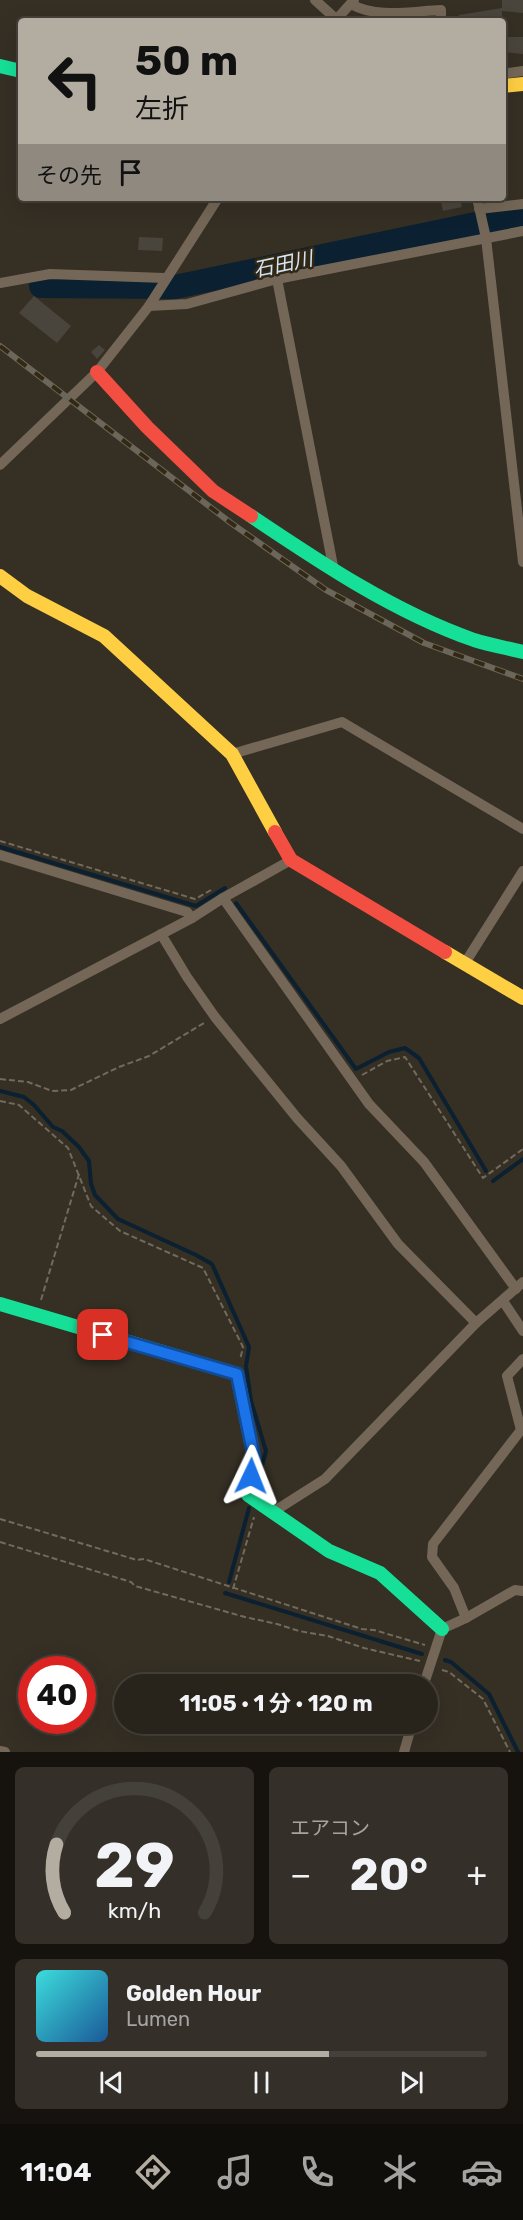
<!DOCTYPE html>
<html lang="ja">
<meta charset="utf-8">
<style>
body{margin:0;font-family:Rubik,"Noto Sans JP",sans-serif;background:#342f28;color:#f1f3f6;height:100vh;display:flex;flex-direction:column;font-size:22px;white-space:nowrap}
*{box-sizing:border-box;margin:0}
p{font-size:20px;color:#a5a4a3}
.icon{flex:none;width:33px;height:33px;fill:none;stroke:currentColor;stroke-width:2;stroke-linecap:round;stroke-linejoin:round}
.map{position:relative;height:1752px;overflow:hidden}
.details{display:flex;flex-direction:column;gap:15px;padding:15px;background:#16130f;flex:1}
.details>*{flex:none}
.banner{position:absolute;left:18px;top:18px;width:488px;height:183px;border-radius:6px;box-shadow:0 6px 24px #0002,0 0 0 2px #44403a;background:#b3aca0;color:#111;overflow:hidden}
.speed{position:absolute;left:18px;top:1656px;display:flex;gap:12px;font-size:30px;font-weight:700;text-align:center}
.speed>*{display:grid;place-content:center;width:78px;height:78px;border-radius:50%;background:#28231b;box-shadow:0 6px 24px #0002,0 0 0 2px #44403a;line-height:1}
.speed .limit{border:9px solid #d22;background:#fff;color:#111}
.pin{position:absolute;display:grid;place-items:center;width:51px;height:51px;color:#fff;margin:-26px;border-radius:12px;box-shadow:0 3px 9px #0006}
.me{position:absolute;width:66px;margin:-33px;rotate:2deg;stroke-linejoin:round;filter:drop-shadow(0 0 4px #0008)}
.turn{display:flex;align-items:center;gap:21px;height:126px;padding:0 18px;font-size:27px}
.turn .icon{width:78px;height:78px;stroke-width:2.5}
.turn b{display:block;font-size:42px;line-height:51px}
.then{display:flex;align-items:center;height:57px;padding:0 18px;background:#0003;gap:12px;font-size:22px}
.big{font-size:45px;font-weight:700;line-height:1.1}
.details .widget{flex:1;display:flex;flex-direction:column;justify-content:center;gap:9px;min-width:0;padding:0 21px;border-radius:9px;background:#342f28}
.details .dial{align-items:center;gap:0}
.dial svg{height:156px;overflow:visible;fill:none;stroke:#44403a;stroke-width:7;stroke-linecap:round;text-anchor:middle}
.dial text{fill:#f1f3f6;stroke:none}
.song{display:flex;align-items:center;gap:18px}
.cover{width:72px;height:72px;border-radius:9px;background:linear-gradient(135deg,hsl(180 70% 55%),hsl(210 70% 35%))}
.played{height:6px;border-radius:3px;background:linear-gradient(90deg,#b3aca0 65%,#44403a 65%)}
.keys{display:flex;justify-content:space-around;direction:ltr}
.heat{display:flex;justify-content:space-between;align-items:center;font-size:33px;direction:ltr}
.details .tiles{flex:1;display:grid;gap:15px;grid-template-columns:1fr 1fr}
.widget:last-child{grid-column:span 2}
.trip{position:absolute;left:114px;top:1674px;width:324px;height:60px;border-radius:30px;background:#28231b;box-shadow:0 6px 24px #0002,0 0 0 2px #44403a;font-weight:700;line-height:60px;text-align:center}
.dock{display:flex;height:96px;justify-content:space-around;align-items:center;background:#100e0b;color:#a5a4a3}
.dock .icon{width:42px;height:42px}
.dock .on{color:#b3aca0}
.dock b{font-size:27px;color:#f1f3f6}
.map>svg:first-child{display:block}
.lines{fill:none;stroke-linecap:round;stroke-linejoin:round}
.stream{stroke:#0b2031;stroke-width:4}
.river{stroke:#0b2031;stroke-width:24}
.building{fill:#4a453c}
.path{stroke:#716a5d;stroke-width:2;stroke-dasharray:6 3;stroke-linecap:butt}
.street{stroke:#746757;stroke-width:10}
.fast{stroke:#16e098;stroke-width:14}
.slow{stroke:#ffcf43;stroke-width:14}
.jam{stroke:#f24e42;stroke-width:14}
.rail-casing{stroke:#6c6559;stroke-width:6}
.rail{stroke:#322814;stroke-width:4;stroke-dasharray:11;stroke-linecap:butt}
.route-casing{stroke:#114b97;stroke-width:15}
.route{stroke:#1a73e8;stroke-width:10}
.labels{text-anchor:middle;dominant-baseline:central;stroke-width:5;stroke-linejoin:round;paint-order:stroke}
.water-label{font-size:20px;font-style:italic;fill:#d2e4f5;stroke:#322814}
</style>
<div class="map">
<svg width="523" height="1752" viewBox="0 0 523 1752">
<rect width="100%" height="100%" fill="#352f24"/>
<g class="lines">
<g class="stream">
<path d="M0,847l196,59 29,-18"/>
<path d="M236,903l120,166 33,-17 16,-4 14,10 67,113"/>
<path d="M0,1091l24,6 10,8 19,22 9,4 17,16 10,14 2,23 4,11 23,24 78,36 16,9 37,83 -3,19 5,35 15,50 -9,33"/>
<path d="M493,1181l30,-22"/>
<path d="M229,1582l20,-74"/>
<path d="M225,1593l197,61"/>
<path d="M445,1660l6,2 38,32 29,58"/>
</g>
<path class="river" d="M41,286l134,1 348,-73"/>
</g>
<g class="building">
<path d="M502,0h21v13l-21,-2z"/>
<path d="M502,8v13h-43v-6z"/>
<path d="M506,37h17v17l-19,-2z"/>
<path d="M440,198h20l2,9 -19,4z"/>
<path d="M139,237l24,1 -1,13 -24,-1z"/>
<path d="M34,296l37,30 -14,17 -38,-30z"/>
<path d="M99,345l6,5 -8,9 -6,-7z"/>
</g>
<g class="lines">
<g class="path">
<path d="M0,841l195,58 16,-9"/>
<path d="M362,1075l25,-14 18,-4 78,121 40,-29"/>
<path d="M0,1079l28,3 24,9 19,-1 48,-23 30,-11 55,-33"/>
<path d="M0,1101l19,4 49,43 23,58 29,25 83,37 40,79 -3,13"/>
<path d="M41,1300l38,-126"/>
<path d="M0,1519l137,41 7,-1 218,70 12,1 51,15"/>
<path d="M0,1542l131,40 4,4 110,31 32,7 22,7 29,5 36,12 56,13"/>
<path d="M233,1589l21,-72"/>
<path d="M442,1670l7,2 34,27 27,53"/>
</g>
<g class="street">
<path d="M315,0l21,19"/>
<path d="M351,4c25,15 62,7 90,6v11"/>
<path d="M335,21l19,-21"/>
<path d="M502,74l21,-3"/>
<path d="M218,198l-69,108 38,-2 90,-25 246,-48"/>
<path d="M477,198l9,40 37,324"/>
<path d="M479,209l44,-5"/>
<path d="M277,279l57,292"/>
<path d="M0,283l50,-9 115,4"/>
<path d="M0,465l97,-93 52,-66"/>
<path d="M232,754l110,-32 181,107"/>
<path d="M0,855l187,57 5,6"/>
<path d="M223,898l146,206 55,58 92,127"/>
<path d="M161,934l26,43 28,40 82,101 44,48 57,78 78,79"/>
<path d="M465,963l58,-92"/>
<path d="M0,1019l192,-101 31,-20 68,-38"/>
<path d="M503,1301l20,30"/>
<path d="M273,1512l52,-33 151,-156 47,-41"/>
<path d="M466,1618l-12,-30 -22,-31 1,-13 88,-114 -14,-54 16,-17"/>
<path d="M424,1684l18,-55 24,-11 49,-28 8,1"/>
<path d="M0,1751l5,1"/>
<path d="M404,1752l8,-28"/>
</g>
<g class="fast">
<path d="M0,66l21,5"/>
<path d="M251,516c70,47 143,96 223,124 16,5 33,8 49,12"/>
<path d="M0,1304l237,70 17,83 -6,38 81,56 51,22 62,56"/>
</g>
<g class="slow">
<path d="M502,86l21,-2"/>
<path d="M0,576l27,20 77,40 128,118 43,78"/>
<path d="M445,952l78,46"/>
</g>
<g class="jam">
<path d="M97,372l50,55 66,64 38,25"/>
<path d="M275,832l16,28 154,92"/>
</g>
<defs>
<path id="rail" d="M0,346l231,177 95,67 98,53 99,36"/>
</defs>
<use href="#rail" class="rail-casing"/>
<use href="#rail" class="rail"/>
</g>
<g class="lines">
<defs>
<path id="route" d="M103,1335l134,39 17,83 -3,19"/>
</defs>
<use href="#route" class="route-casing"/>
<use href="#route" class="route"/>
</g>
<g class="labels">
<g class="water-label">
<text transform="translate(283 264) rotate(-12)">石田川</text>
</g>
</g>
</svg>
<div class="speed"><div class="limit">40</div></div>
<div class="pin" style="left:103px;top:1335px;background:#d93025"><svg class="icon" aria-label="arrive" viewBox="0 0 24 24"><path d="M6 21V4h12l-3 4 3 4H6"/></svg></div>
<svg class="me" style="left:251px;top:1476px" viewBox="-20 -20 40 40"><path d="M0-17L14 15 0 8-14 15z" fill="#1a73e8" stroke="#fff" stroke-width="4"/></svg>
<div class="trip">11:05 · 1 分 · 120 m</div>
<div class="banner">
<div class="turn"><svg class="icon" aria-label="left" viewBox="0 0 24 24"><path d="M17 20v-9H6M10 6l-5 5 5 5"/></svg><div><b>50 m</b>左折</div></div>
<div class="then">その先<svg class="icon" aria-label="arrive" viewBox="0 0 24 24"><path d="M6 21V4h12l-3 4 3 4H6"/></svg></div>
</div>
</div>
<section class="details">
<div class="tiles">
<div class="widget dial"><svg viewBox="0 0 100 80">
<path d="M14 69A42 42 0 1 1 86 69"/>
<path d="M14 69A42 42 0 0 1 10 34" stroke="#b3aca0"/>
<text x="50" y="56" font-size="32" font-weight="700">29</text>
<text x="50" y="72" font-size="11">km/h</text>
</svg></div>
<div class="widget"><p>エアコン</p>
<div class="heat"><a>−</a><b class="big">20°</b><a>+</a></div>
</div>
<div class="widget">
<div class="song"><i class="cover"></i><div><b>Golden Hour</b><p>Lumen</p></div></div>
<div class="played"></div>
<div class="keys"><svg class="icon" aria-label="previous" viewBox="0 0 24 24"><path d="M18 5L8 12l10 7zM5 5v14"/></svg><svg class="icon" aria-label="pause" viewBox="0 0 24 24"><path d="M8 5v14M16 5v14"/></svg><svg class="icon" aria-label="next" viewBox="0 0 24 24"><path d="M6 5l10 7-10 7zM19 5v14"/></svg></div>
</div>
</div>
</section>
<nav class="dock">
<b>11:04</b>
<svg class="icon on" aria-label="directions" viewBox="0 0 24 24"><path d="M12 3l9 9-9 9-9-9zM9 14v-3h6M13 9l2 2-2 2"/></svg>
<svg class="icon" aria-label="music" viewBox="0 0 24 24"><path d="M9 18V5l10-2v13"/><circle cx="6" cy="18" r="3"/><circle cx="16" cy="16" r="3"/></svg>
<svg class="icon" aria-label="phone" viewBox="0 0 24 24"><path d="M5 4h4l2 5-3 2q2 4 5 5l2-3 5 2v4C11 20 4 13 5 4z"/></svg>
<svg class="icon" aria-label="climate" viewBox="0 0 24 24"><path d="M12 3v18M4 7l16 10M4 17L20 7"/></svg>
<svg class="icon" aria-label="car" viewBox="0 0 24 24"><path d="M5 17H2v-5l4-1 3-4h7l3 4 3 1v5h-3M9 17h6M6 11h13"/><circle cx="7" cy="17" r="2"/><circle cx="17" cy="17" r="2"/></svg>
</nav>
